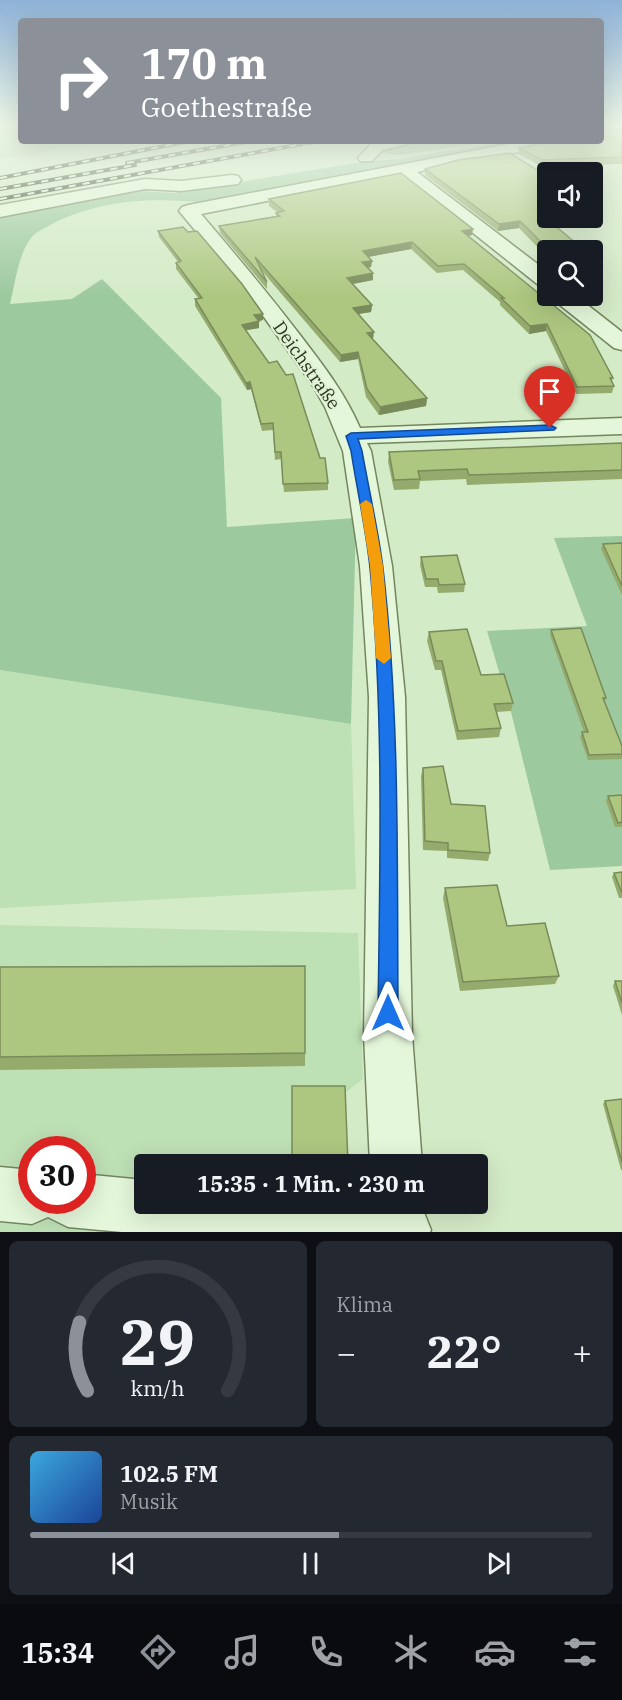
<!DOCTYPE html>
<html lang="de">
<meta charset="utf-8">
<style>
body{margin:0;font-family:"IBM Plex Serif",serif;background:#242831;color:#f1f3f6;height:100vh;display:flex;flex-direction:column;font-size:22px;white-space:nowrap}
*{box-sizing:border-box;margin:0}
p{font-size:20px;color:#9ea1a6}
.icon{flex:none;width:33px;height:33px;fill:none;stroke:currentColor;stroke-width:2;stroke-linecap:round;stroke-linejoin:round}
.map{position:relative;height:1232px;overflow:hidden}
.details{display:flex;flex-direction:column;gap:9px;padding:9px;background:#0d0f14;flex:1}
.details>*{flex:none}
.guide{position:absolute;left:18px;top:18px;width:586px;height:126px;border-radius:6px;box-shadow:0 6px 24px #0002;background:#8c9099;color:#fff;overflow:hidden}
.tools{position:absolute;left:537px;top:162px;display:grid;gap:12px}
.tools a{display:grid;place-items:center;width:66px;height:66px;border-radius:6px;background:#171b24;box-shadow:0 6px 24px #0002;font-size:30px}
.speed{position:absolute;left:18px;top:1136px;display:flex;gap:12px;font-size:30px;font-weight:700;text-align:center}
.speed>*{display:grid;place-content:center;width:78px;height:78px;border-radius:50%;background:#171b24;box-shadow:0 6px 24px #0002;line-height:1}
.speed .limit{border:9px solid #d22;background:#fff;color:#111}
.pin{position:absolute;display:grid;place-items:center;width:51px;height:51px;color:#fff;margin:-62px -26px;border-radius:50% 50% 50% 0;rotate:-45deg;box-shadow:0 0 6px #0007}
.pin .icon{rotate:45deg}
.me{position:absolute;width:66px;margin:-33px;rotate:0deg;stroke-linejoin:round;filter:drop-shadow(0 0 4px #0008)}
.turn{display:flex;align-items:center;gap:21px;height:126px;padding:0 24px;font-size:27px}
.turn .icon{width:78px;height:78px;stroke-width:2.5}
.turn b{display:block;font-size:42px;line-height:51px}
.big{font-size:45px;font-weight:800;line-height:1.1}
.details .card{flex:1;display:flex;flex-direction:column;justify-content:center;gap:9px;min-width:0;padding:0 21px;border-radius:9px;background:#242831}
.details .dial{align-items:center;gap:0}
.dial svg{height:156px;overflow:visible;fill:none;stroke:#363941;stroke-width:7;stroke-linecap:round;text-anchor:middle}
.dial text{fill:#f1f3f6;stroke:none}
.song{display:flex;align-items:center;gap:18px}
.cover{width:72px;height:72px;border-radius:9px;background:linear-gradient(135deg,hsl(200 70% 55%),hsl(220 70% 35%))}
.played{height:6px;border-radius:3px;background:linear-gradient(90deg,#8c9099 55%,#363941 55%)}
.keys{display:flex;justify-content:space-around;direction:ltr}
.heat{display:flex;justify-content:space-between;align-items:center;font-size:33px;direction:ltr}
.details .tiles{flex:1;display:grid;gap:9px;grid-template-columns:1fr 1fr}
.card:last-child{grid-column:span 2}
.trip{position:absolute;left:134px;top:1154px;width:354px;height:60px;border-radius:6px;background:#171b24;box-shadow:0 6px 24px #0002;font-weight:800;line-height:60px;text-align:center}
.tab-bar{display:flex;height:96px;justify-content:space-around;align-items:center;background:#090b0e;color:#9ea1a6}
.tab-bar .icon{width:42px;height:42px}
.tab-bar .active{color:#8c9099}
.tab-bar b{font-size:27px;color:#f1f3f6}
.map>svg:first-child{display:block}
.farmland{fill:#bee0b5;fill-rule:evenodd}
.green{fill:#9cc99e}
.lines{fill:none;stroke-linecap:round;stroke-linejoin:round}
.minor-casing{stroke:#73865e;stroke-width:3}
.minor{fill:#e4f7da;fill-rule:evenodd}
.rail-casing{stroke:#2d3720;stroke-width:4}
.rail{stroke:#e0f3d6;stroke-width:2;stroke-dasharray:7;stroke-linecap:butt}
.wall{fill:#95ab6e}
.shaded-wall{fill:#798b5a}
.building{fill:#adc780;stroke:#798b5a;stroke-width:1.5}
.route{fill:#1a73e8;stroke:#114b97;stroke-width:1.5}
.slow{fill:#f59e0b}
.labels{text-anchor:middle;dominant-baseline:central;stroke-width:4.5;stroke-linejoin:round;paint-order:stroke}
.street-label{font-size:18px;fill:#2d3720;stroke:#e0f3d6}
</style>
<div class="map">
<svg width="622" height="1232" viewBox="0 0 622 1232">
<rect width="100%" height="100%" fill="#d4ebc7"/>
<g class="farmland">
<path d="M0,124h21v17h56l5,4 -82,14z"/>
<path d="M0,670l351,54 5,165 -356,19z"/>
<path d="M0,925l358,8 5,146 -18,14 2,71h-203v39l212,29h-356zM32,1149h50v51h-50z"/>
</g>
<g class="green">
<path d="M413,141h81l-93,14 -15,-1 -6,-5z"/>
<path d="M509,141h28l-332,62c-53,-6 -107,-3 -155,22 -6,4 -15,7 -19,13 -13,17 -16,46 -21,66l62,-5 30,-20 119,119 6,129 129,-9 -5,206 -351,-54v-453l141,-26 33,2 188,-31 37,-3z"/>
<path d="M622,536v330l-72,4 -39,-158 -24,-81 100,-5 -33,-88z"/>
</g>
<g class="lines">
<defs>
<g id="minor">
<path d="M622,124v8l-20,3v-10z"/>
<path d="M382,141h27l-2,3 -24,6 -11,11h-12l-2,-3 13,-14z"/>
<path d="M524,141h33l-8,5 -132,26 131,100v17l-7,-2 -141,-112 -199,39c34,40 67,79 99,121 23,30 45,58 60,93l262,-10v16l-255,9 4,8 21,115 13,131 7,338 10,129h-52l-6,-129 5,-338 -9,-131 -17,-115 -18,-44 -12,-21 -69,-97 -65,-78 3,-4 6,-2z"/>
<path d="M232,175l6,1 3,4 -3,4 -57,7 -36,-2 -145,28v-12l145,-26 36,2z"/>
<path d="M553,296h23l46,36v18l-8,-2 -59,-47z"/>
<path d="M0,1167l32,3v30h50v-26l62,6v23h260l19,7 8,20 -1,2h-308l-54,-5 -20,-10 -16,7 -32,-3z"/>
</g>
</defs>
<use href="#minor" class="minor-casing"/>
<use href="#minor" class="minor"/>
<defs>
<g id="rail">
<path d="M127,163l125,-22"/>
<path d="M0,178l190,-37"/>
<path d="M0,189l135,-24"/>
<path d="M0,199l319,-58"/>
</g>
</defs>
<use href="#rail" class="rail-casing"/>
<use href="#rail" class="rail"/>
</g>
<g class="wall">
<path d="M622,128v36l-81,2 -23,-12 1,-6z"/>
<path d="M425,169l123,8v32l-5,6 41,35h-36v8l-29,-30 -21,3 -73,-56z"/>
<path d="M269,199l203,36 -3,1 144,142 -1,3 2,5 -2,7 -36,1 -30,-63 -17,3 -29,-29v-3l-37,-32 -26,3 -26,-24 -43,8 4,4 -1,6 -3,1 5,5v7l-20,4 19,21 -1,7 -13,2 15,25 54,59 -1,8 -47,9 -13,-18 -8,-38 -18,3 -79,-92 6,12v7l-47,-56 -1,-7 57,-10v-3l1,-1 -8,-6z"/>
<path d="M158,231l105,89 -4,1v7l-13,2 82,153v7l-44,2 -3,-33 -6,1 -2,-30 -11,1 -11,-42 -4,1 -52,-84v-7h4l-23,-30v-6l2,-1 -19,-25z"/>
<path d="M622,443v36l-155,6 -1,-6 -46,2 -1,8 -25,1 -6,-28 1,-10z"/>
<path d="M622,543v52l-21,-46 2,-5z"/>
<path d="M421,557l44,27 -1,8 -26,1 -1,-6h-12l-5,-22z"/>
<path d="M551,630l55,68 -1,4 17,52v5l-34,1 -8,-23 2,-5h2l-34,-97z"/>
<path d="M429,632l84,71 -2,8 -14,1 4,16 -2,9 -42,3 -16,-70h-6l-8,-29z"/>
<path d="M423,768l67,85 -2,8 -41,-3v-7l-24,-1 -2,-74z"/>
<path d="M622,795v32h-7l-9,-26 2,-5z"/>
<path d="M622,872v26h-3l-7,-21 2,-4z"/>
<path d="M445,888l62,38 52,50 -4,8 -95,7 -17,-93z"/>
<path d="M305,966v100l-305,4v-103z"/>
<path d="M615,981h7v34l-9,-29z"/>
<path d="M622,1099v71h-1l-18,-66 2,-3z"/>
</g>
<g class="shaded-wall">
<path d="M498,141h14l-15,3z"/>
<path d="M548,204v5l-9,11 1,-7z"/>
<path d="M520,221l-1,7 -21,3 1,-7z"/>
<path d="M473,229l-1,6 -11,2 1,-6z"/>
<path d="M412,242l-1,7 -49,9 1,-7z"/>
<path d="M372,261l-1,6 -10,2 1,-7z"/>
<path d="M592,261h4l-2,7h-2z"/>
<path d="M373,273v7l-26,5v-7z"/>
<path d="M372,305l-1,7 -19,3 1,-7z"/>
<path d="M263,314v6l-8,2 -1,-7z"/>
<path d="M259,321v7l-17,3v-6z"/>
<path d="M547,324l-1,7 -17,3 1,-8z"/>
<path d="M374,332l-1,7 -6,1v-7z"/>
<path d="M358,352v7l-18,3 1,-7z"/>
<path d="M250,382l1,7 -4,1 -1,-7z"/>
<path d="M427,398l-1,8 -47,9 1,-8z"/>
</g>
<g class="building">
<path d="M622,128v29l-80,3 -23,-12 33,-7h50v-12l2,2z"/>
<path d="M510,153l38,24v27l-8,9 44,37h-35l-29,-29 -21,3 -74,-55 33,-9z"/>
<path d="M401,173l72,56 -11,2 128,104 23,43h-3l4,8 -37,1 -30,-63 -17,2 -29,-28h3l-40,-34 -26,2 -26,-24 -49,9 9,10 -10,1 11,11 -26,5 25,27 -19,3 21,24 -7,1 60,65 -47,9 -13,-18 -9,-37 -17,3 -86,-98 12,25 -48,-56 61,-10 -4,-3 8,-2 -15,-12z"/>
<path d="M183,227l5,5 9,-1 45,53 21,30 -9,1 5,6 -17,4 27,38 8,-2 9,14 7,-1 27,84h5l3,25 -45,1 -2,-32h-6l-2,-29 -12,1 -11,-42 -4,1 -51,-84 7,-1 -26,-35 5,-2 -23,-30z"/>
<path d="M622,443v27l-153,5 -2,-6 -49,2 2,8 -26,1 -5,-28z"/>
<path d="M622,543v43l-19,-42z"/>
<path d="M457,555l8,29 -26,1 -1,-6h-12l-5,-22z"/>
<path d="M581,628l25,70h-3l19,48v8l-33,1 -7,-23h6l-37,-102z"/>
<path d="M467,629l14,46 23,-1 9,29 -19,1 7,24 -43,3 -16,-70h-6l-7,-29z"/>
<path d="M443,766l8,38 34,2 5,47 -42,-3v-7l-23,-2 -2,-73z"/>
<path d="M622,795v27l-4,1 -10,-27z"/>
<path d="M622,872v21l-8,-20z"/>
<path d="M497,885l10,41 38,-3 14,53 -96,6 -18,-94z"/>
<path d="M305,966v87l-305,4v-90z"/>
<path d="M615,981h7v22z"/>
<path d="M292,1086h53l3,78h-56z"/>
<path d="M622,1099v63l-17,-61z"/>
</g>
<linearGradient id="sky" x2="0" y2="1"><stop stop-color="#8eb2d8"/><stop offset="0.42" stop-color="#ecf6e6"/><stop offset="1" stop-color="#ecf6e6" stop-opacity="0"/></linearGradient>
<rect width="622" height="297" fill="url(#sky)"/>
<path class="route" d="M550,425l6,3 -2,2 -196,9 4,12c7,39 16,78 21,117 17,148 14,296 15,445l-3,7 -7,3 -7,-3 -3,-7c2,-149 6,-297 -8,-445 -4,-39 -13,-78 -19,-117l-5,-15 5,-3z"/>
<path class="slow" d="M366,500l6,4 11,62 8,92 -7,6 -8,-6 -6,-92 -10,-62z"/>
<g class="labels">
<g class="street-label">
<text transform="translate(307 365) rotate(55)">Deichstraße</text>
</g>
</g>
</svg>
<div class="tools">
<a><svg class="icon" aria-label="sound" viewBox="0 0 24 24"><path d="M4 9h4l5-4v14l-5-4H4zM17 9q2 3 0 6"/></svg></a>
<a><svg class="icon" aria-label="search" viewBox="0 0 24 24"><circle cx="10" cy="10" r="6"/><path d="M15 15l6 6"/></svg></a>
</div>
<div class="speed"><div class="limit">30</div></div>
<div class="pin" style="left:550px;top:428px;background:#d93025"><svg class="icon" aria-label="arrive" viewBox="0 0 24 24"><path d="M6 21V4h12l-3 4 3 4H6"/></svg></div>
<svg class="me" style="left:388px;top:1013px" viewBox="-20 -20 40 40"><path d="M0-17L14 15 0 8-14 15z" fill="#1a73e8" stroke="#fff" stroke-width="4"/></svg>
<div class="trip">15:35 · 1 Min. · 230 m</div>
<div class="guide">
<div class="turn"><svg class="icon" aria-label="right" viewBox="0 0 24 24"><path d="M7 20v-9h11M14 6l5 5-5 5"/></svg><div><b>170 m</b>Goethestraße</div></div>
</div>
</div>
<section class="details">
<div class="tiles">
<div class="card dial"><svg viewBox="0 0 100 80">
<path d="M14 69A42 42 0 1 1 86 69"/>
<path d="M14 69A42 42 0 0 1 10 34" stroke="#8c9099"/>
<text x="50" y="56" font-size="32" font-weight="700">29</text>
<text x="50" y="72" font-size="11">km/h</text>
</svg></div>
<div class="card"><p>Klima</p>
<div class="heat"><a>−</a><b class="big">22°</b><a>+</a></div>
</div>
<div class="card">
<div class="song"><i class="cover"></i><div><b>102.5 FM</b><p>Musik</p></div></div>
<div class="played"></div>
<div class="keys"><svg class="icon" aria-label="previous" viewBox="0 0 24 24"><path d="M18 5L8 12l10 7zM5 5v14"/></svg><svg class="icon" aria-label="pause" viewBox="0 0 24 24"><path d="M8 5v14M16 5v14"/></svg><svg class="icon" aria-label="next" viewBox="0 0 24 24"><path d="M6 5l10 7-10 7zM19 5v14"/></svg></div>
</div>
</div>
</section>
<nav class="tab-bar">
<b>15:34</b>
<svg class="icon active" aria-label="directions" viewBox="0 0 24 24"><path d="M12 3l9 9-9 9-9-9zM9 14v-3h6M13 9l2 2-2 2"/></svg>
<svg class="icon" aria-label="music" viewBox="0 0 24 24"><path d="M9 18V5l10-2v13"/><circle cx="6" cy="18" r="3"/><circle cx="16" cy="16" r="3"/></svg>
<svg class="icon" aria-label="phone" viewBox="0 0 24 24"><path d="M5 4h4l2 5-3 2q2 4 5 5l2-3 5 2v4C11 20 4 13 5 4z"/></svg>
<svg class="icon" aria-label="climate" viewBox="0 0 24 24"><path d="M12 3v18M4 7l16 10M4 17L20 7"/></svg>
<svg class="icon" aria-label="car" viewBox="0 0 24 24"><path d="M5 17H2v-5l4-1 3-4h7l3 4 3 1v5h-3M9 17h6M6 11h13"/><circle cx="7" cy="17" r="2"/><circle cx="17" cy="17" r="2"/></svg>
<svg class="icon" aria-label="filters" viewBox="0 0 24 24"><path d="M4 7h16M4 17h16"/><circle cx="9" cy="7" r="2"/><circle cx="15" cy="17" r="2"/></svg>
</nav>
